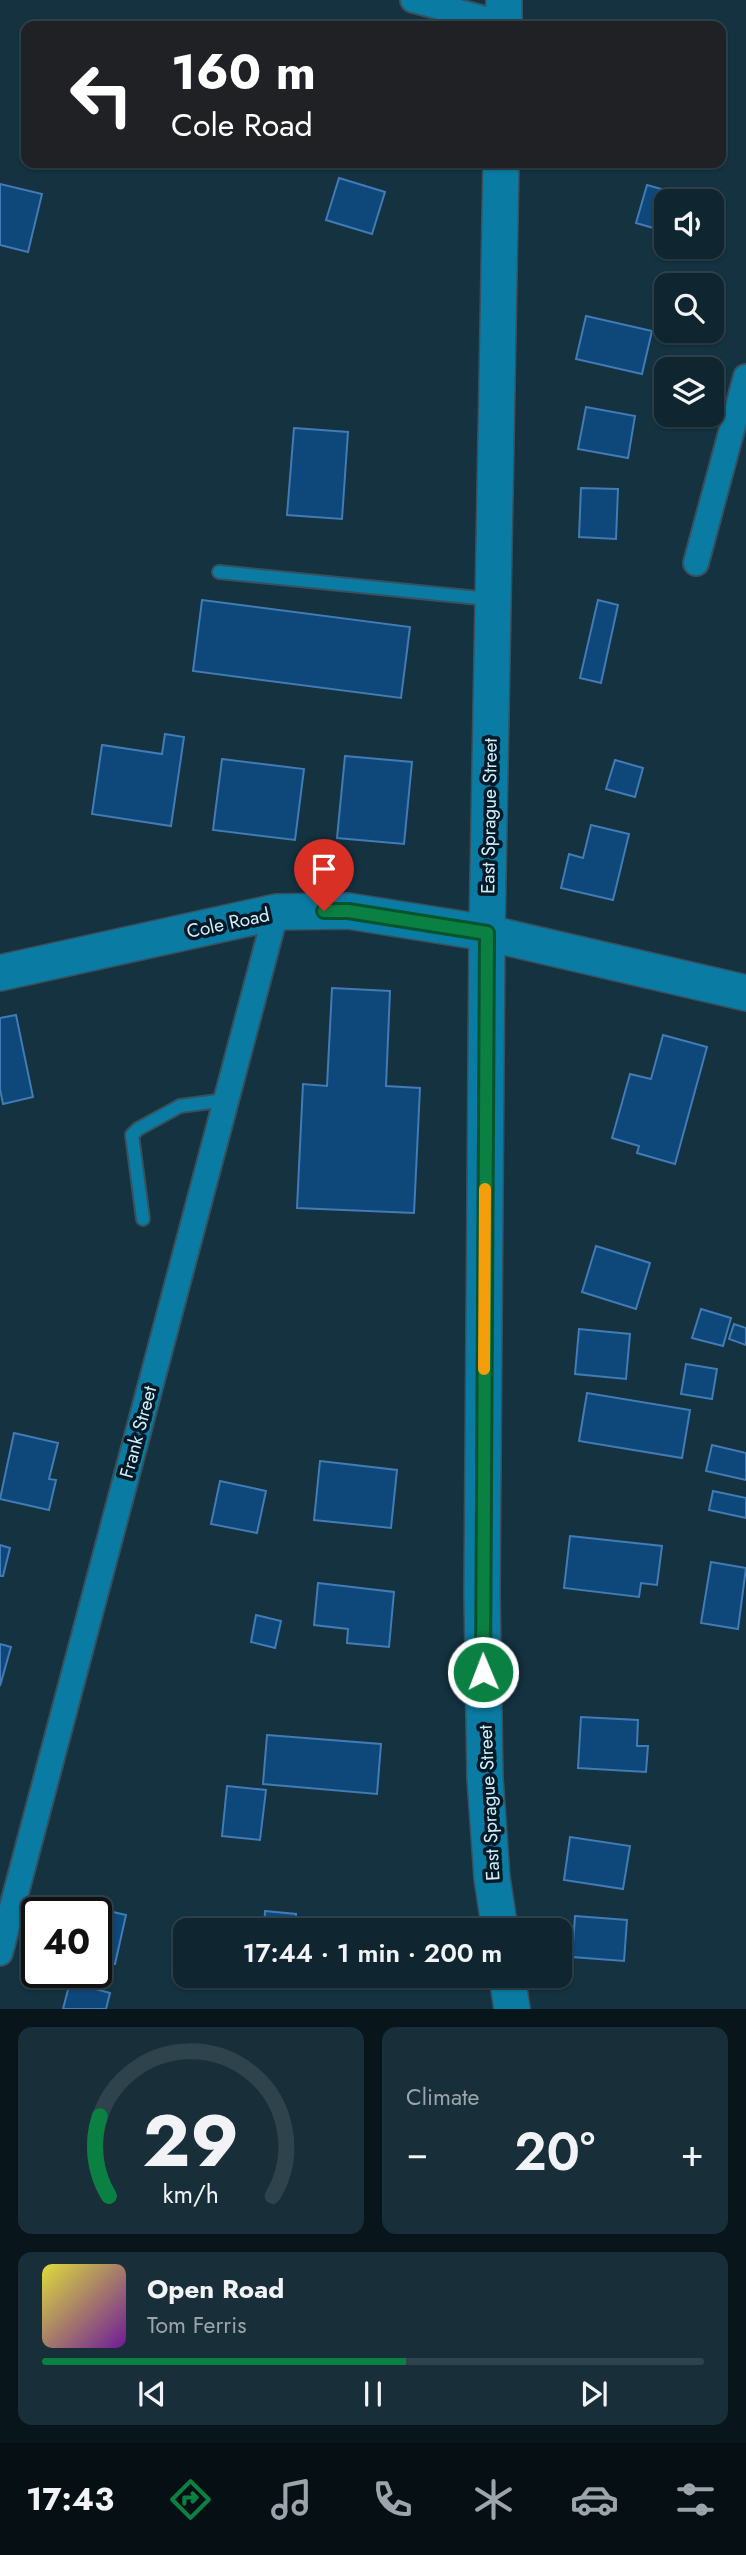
<!DOCTYPE html>
<meta charset="utf-8">
<style>
body{margin:0;font-family:Jost,sans-serif;background:#182e38;color:#f1f3f6;height:100vh;display:flex;flex-direction:column;font-size:26px;white-space:nowrap}
*{box-sizing:border-box;margin:0}
p{font-size:23px;color:#9ba5ab}
.icon{flex:none;width:38px;height:38px;fill:none;stroke:currentColor;stroke-width:2;stroke-linecap:round;stroke-linejoin:round}
.map{position:relative;height:2009px;overflow:hidden}
.side{display:flex;flex-direction:column;gap:18px;padding:18px;background:#08151a;flex:1}
.side>*{flex:none}
.banner{position:absolute;left:21px;top:21px;width:705px;height:147px;border-radius:14px;box-shadow:0 2px 5px #0004,0 0 0 2px #2f434c;background:#202124;color:#fff;overflow:hidden}
.controls{position:absolute;left:654px;top:189px;display:grid;gap:14px}
.controls a{display:grid;place-items:center;width:70px;height:70px;border-radius:14px;background:#0f2630;box-shadow:0 2px 5px #0004,0 0 0 2px #2f434c;font-size:35px}
.speed{position:absolute;left:21px;top:1897px;display:flex;gap:14px;font-size:35px;font-weight:700;text-align:center}
.speed>*{display:grid;place-content:center;width:91px;height:91px;border-radius:50%;background:#0f2630;box-shadow:0 2px 5px #0004,0 0 0 2px #2f434c;line-height:1}
.speed .limit{border:4px solid #111;border-radius:10px;background:#fff;color:#111}
.pin{position:absolute;display:grid;place-items:center;width:60px;height:60px;color:#fff;margin:-72px -30px;border-radius:50% 50% 50% 0;rotate:-45deg;box-shadow:0 0 7px #0007}
.pin .icon{rotate:45deg}
.me{position:absolute;width:77px;margin:-38px;rotate:359deg;stroke-linejoin:round;filter:drop-shadow(0 0 5px #0008)}
.turn{display:flex;align-items:center;gap:24px;height:147px;padding:0 35px;font-size:32px}
.turn .icon{width:91px;height:91px;stroke-width:2.5}
.turn b{display:block;font-size:49px;line-height:60px}
.big{font-size:52px;font-weight:600;line-height:1.1}
.side .tile{flex:1;display:flex;flex-direction:column;justify-content:center;gap:10px;min-width:0;padding:0 24px;border-radius:14px;background:#182e38}
.side .dial{align-items:center;gap:0}
.dial svg{height:182px;overflow:visible;fill:none;stroke:#2f434c;stroke-width:7;stroke-linecap:round;text-anchor:middle}
.dial text{fill:#f1f3f6;stroke:none}
.song{display:flex;align-items:center;gap:21px}
.cover{width:84px;height:84px;border-radius:10px;background:linear-gradient(135deg,hsl(60 70% 55%),hsl(280 70% 35%))}
.played{height:7px;border-radius:4px;background:linear-gradient(90deg,#0b8043 55%,#2f434c 55%)}
.keys{display:flex;justify-content:space-around;direction:ltr}
.heat{display:flex;justify-content:space-between;align-items:center;font-size:38px;direction:ltr}
.side .tiles{flex:1;display:grid;gap:18px;grid-template-columns:1fr 1fr}
.tile:last-child{grid-column:span 2}
.trip{position:absolute;left:173px;top:1918px;width:399px;height:70px;border-radius:14px;background:#0f2630;box-shadow:0 2px 5px #0004,0 0 0 2px #2f434c;font-weight:600;line-height:70px;text-align:center}
.dock{display:flex;height:112px;justify-content:space-around;align-items:center;background:#060f13;color:#9ba5ab}
.dock .icon{width:49px;height:49px}
.dock .active{color:#0b8043}
.dock b{font-size:32px;color:#f1f3f6}
.map>svg:first-child{display:block}
.building{fill:#0e477a;stroke:#427bb5;stroke-width:2}
.lines{fill:none;stroke-linecap:round;stroke-linejoin:round}
.lane-casing{stroke:#37505d;stroke-width:16}
.street-casing{stroke:#37505d;stroke-width:28}
.secondary-casing{stroke:#37505d;stroke-width:38}
.lane{stroke:#0a7ca4;stroke-width:12}
.street{stroke:#0a7ca4;stroke-width:24}
.secondary{stroke:#0a7ca4;stroke-width:35}
.route-casing{stroke:#07532c;stroke-width:18}
.route{stroke:#0b8043;stroke-width:12}
.slow{stroke:#f59e0b;stroke-width:12}
.labels{text-anchor:middle;dominant-baseline:central;stroke-width:7;stroke-linejoin:round;paint-order:stroke}
.street-label{font-size:19px;fill:#d3edfa;stroke:#001926}
</style>
<div class="map">
<svg width="746" height="2009" viewBox="0 0 746 2009">
<rect width="100%" height="100%" fill="#143240"/>
<g class="building">
<path d="M339,178l46,14 -13,42 -46,-14z"/>
<path d="M0,184l42,10 -14,58 -28,-7z"/>
<path d="M647,185l57,16h-37v31l-31,-9z"/>
<path d="M586,316l66,15 -10,43 -66,-15z"/>
<path d="M586,407l49,9 -7,42 -50,-9z"/>
<path d="M294,428l54,4 -6,87 -55,-4z"/>
<path d="M581,488l37,1 -2,50 -37,-2z"/>
<path d="M202,600l208,27 -9,71 -208,-27z"/>
<path d="M598,600l20,5 -17,78 -21,-5z"/>
<path d="M165,734l19,3 -13,89 -79,-12 10,-69 60,9z"/>
<path d="M345,756l67,6 -8,82 -67,-6z"/>
<path d="M222,759l82,10 -9,71 -82,-10z"/>
<path d="M615,760l28,8 -8,29 -29,-8z"/>
<path d="M591,825l38,9 -16,66 -52,-12 8,-34 14,4z"/>
<path d="M332,988l58,3 -4,95 34,2 -6,125 -117,-5 6,-124 24,2z"/>
<path d="M16,1015l17,82 -30,7 -3,-15v-71z"/>
<path d="M663,1035l44,12 -32,117 -38,-11 2,-7 -27,-8 18,-64 21,5z"/>
<path d="M596,1246l54,17 -14,46 -54,-17z"/>
<path d="M701,1309l30,9 -8,28 -31,-8z"/>
<path d="M734,1324l12,4v17l-17,-6z"/>
<path d="M579,1329l51,5 -4,45 -51,-5z"/>
<path d="M686,1364l31,5 -5,30 -31,-5z"/>
<path d="M587,1393l103,17 -8,48 -103,-17z"/>
<path d="M14,1433l44,10 -9,36 7,1 -7,30 -49,-11z"/>
<path d="M712,1445l34,8v27l-40,-9z"/>
<path d="M320,1461l77,9 -6,58 -77,-8z"/>
<path d="M220,1481l46,10 -9,42 -46,-9z"/>
<path d="M713,1491l33,7v20l-37,-8z"/>
<path d="M570,1536l92,10 -5,39 -16,-2 -2,14 -75,-9z"/>
<path d="M0,1545l10,3 -7,28h-3z"/>
<path d="M711,1562l35,6 -8,61 -37,-6z"/>
<path d="M318,1583l76,9 -5,55 -42,-4 1,-14 -34,-4z"/>
<path d="M256,1615l25,6 -6,27 -24,-6z"/>
<path d="M0,1644l11,3 -11,39z"/>
<path d="M581,1717l57,3 -1,26h11l-2,26 -68,-4z"/>
<path d="M267,1735l114,9 -4,50 -114,-10z"/>
<path d="M227,1786l39,4 -6,50 -38,-4z"/>
<path d="M570,1837l60,9 -7,43 -59,-9z"/>
<path d="M88,1906l38,9 -11,49 -19,-4v-47h-10z"/>
<path d="M265,1911l31,3 -1,16h-31z"/>
<path d="M575,1916l52,4 -3,41 -52,-4z"/>
<path d="M365,1976h38l-2,11 -37,-3z"/>
<path d="M70,1982l40,11 -4,16h-43z"/>
</g>
<g class="lines">
<defs>
<g id="lane">
<path d="M219,572l270,27"/>
<path d="M143,1219l-11,-84 6,-6 42,-23 46,-6"/>
</g>
<g id="street">
<path d="M413,0l91,24"/>
<path d="M696,563l50,-186"/>
<path d="M0,1953l276,-1041"/>
</g>
<g id="secondary">
<path d="M504,26v-26"/>
<path d="M0,973l276,-61 72,-1 139,22 259,60"/>
<path d="M500,1930l-8,-52 -7,-100 -3,-185 5,-660 14,-770"/>
<path d="M507,1976l5,33"/>
</g>
</defs>
<use href="#lane" class="lane-casing"/>
<use href="#street" class="street-casing"/>
<use href="#secondary" class="secondary-casing"/>
<use href="#lane" class="lane"/>
<use href="#street" class="street"/>
<use href="#secondary" class="secondary"/>
</g>
<g class="lines">
<defs>
<path id="route" d="M324,911h24l139,22 -4,739"/>
</defs>
<use href="#route" class="route-casing"/>
<use href="#route" class="route"/>
<path class="slow" d="M484,1369l1,-180"/>
</g>
<g class="labels">
<g class="street-label">
<text transform="translate(489 816) rotate(-89)">East Sprague Street</text>
<text transform="translate(228 923) rotate(-12)">Cole Road</text>
<text transform="translate(138 1432) rotate(-75)">Frank Street</text>
<text transform="translate(489 1803) rotate(-93)">East Sprague Street</text>
</g>
</g>
</svg>
<div class="controls">
<a><svg class="icon" aria-label="sound" viewBox="0 0 24 24"><path d="M4 9h4l5-4v14l-5-4H4zM17 9q2 3 0 6"/></svg></a>
<a><svg class="icon" aria-label="search" viewBox="0 0 24 24"><circle cx="10" cy="10" r="6"/><path d="M15 15l6 6"/></svg></a>
<a><svg class="icon" aria-label="layers" viewBox="0 0 24 24"><path d="M12 4l9 5-9 5-9-5zM3 14l9 5 9-5"/></svg></a>
</div>
<div class="speed"><div class="limit">40</div></div>
<div class="pin" style="left:324px;top:911px;background:#d93025"><svg class="icon" aria-label="arrive" viewBox="0 0 24 24"><path d="M6 21V4h12l-3 4 3 4H6"/></svg></div>
<svg class="me" style="left:483px;top:1672px" viewBox="-20 -20 40 40"><circle r="17" fill="#0b8043" stroke="#fff" stroke-width="3"/><path d="M0-11L8 9 0 5-8 9z" fill="#fff"/></svg>
<div class="trip">17:44 · 1 min · 200 m</div>
<div class="banner">
<div class="turn"><svg class="icon" aria-label="left" viewBox="0 0 24 24"><path d="M17 20v-9H6M10 6l-5 5 5 5"/></svg><div><b>160 m</b>Cole Road</div></div>
</div>
</div>
<section class="side">
<div class="tiles">
<div class="tile dial"><svg viewBox="0 0 100 80">
<path d="M14 69A42 42 0 1 1 86 69"/>
<path d="M14 69A42 42 0 0 1 10 34" stroke="#0b8043"/>
<text x="50" y="56" font-size="32" font-weight="700">29</text>
<text x="50" y="72" font-size="11">km/h</text>
</svg></div>
<div class="tile"><p>Climate</p>
<div class="heat"><a>−</a><b class="big">20°</b><a>+</a></div>
</div>
<div class="tile">
<div class="song"><i class="cover"></i><div><b>Open Road</b><p>Tom Ferris</p></div></div>
<div class="played"></div>
<div class="keys"><svg class="icon" aria-label="previous" viewBox="0 0 24 24"><path d="M18 5L8 12l10 7zM5 5v14"/></svg><svg class="icon" aria-label="pause" viewBox="0 0 24 24"><path d="M8 5v14M16 5v14"/></svg><svg class="icon" aria-label="next" viewBox="0 0 24 24"><path d="M6 5l10 7-10 7zM19 5v14"/></svg></div>
</div>
</div>
</section>
<nav class="dock">
<b>17:43</b>
<svg class="icon active" aria-label="directions" viewBox="0 0 24 24"><path d="M12 3l9 9-9 9-9-9zM9 14v-3h6M13 9l2 2-2 2"/></svg>
<svg class="icon" aria-label="music" viewBox="0 0 24 24"><path d="M9 18V5l10-2v13"/><circle cx="6" cy="18" r="3"/><circle cx="16" cy="16" r="3"/></svg>
<svg class="icon" aria-label="phone" viewBox="0 0 24 24"><path d="M5 4h4l2 5-3 2q2 4 5 5l2-3 5 2v4C11 20 4 13 5 4z"/></svg>
<svg class="icon" aria-label="climate" viewBox="0 0 24 24"><path d="M12 3v18M4 7l16 10M4 17L20 7"/></svg>
<svg class="icon" aria-label="car" viewBox="0 0 24 24"><path d="M5 17H2v-5l4-1 3-4h7l3 4 3 1v5h-3M9 17h6M6 11h13"/><circle cx="7" cy="17" r="2"/><circle cx="17" cy="17" r="2"/></svg>
<svg class="icon" aria-label="filters" viewBox="0 0 24 24"><path d="M4 7h16M4 17h16"/><circle cx="9" cy="7" r="2"/><circle cx="15" cy="17" r="2"/></svg>
</nav>
